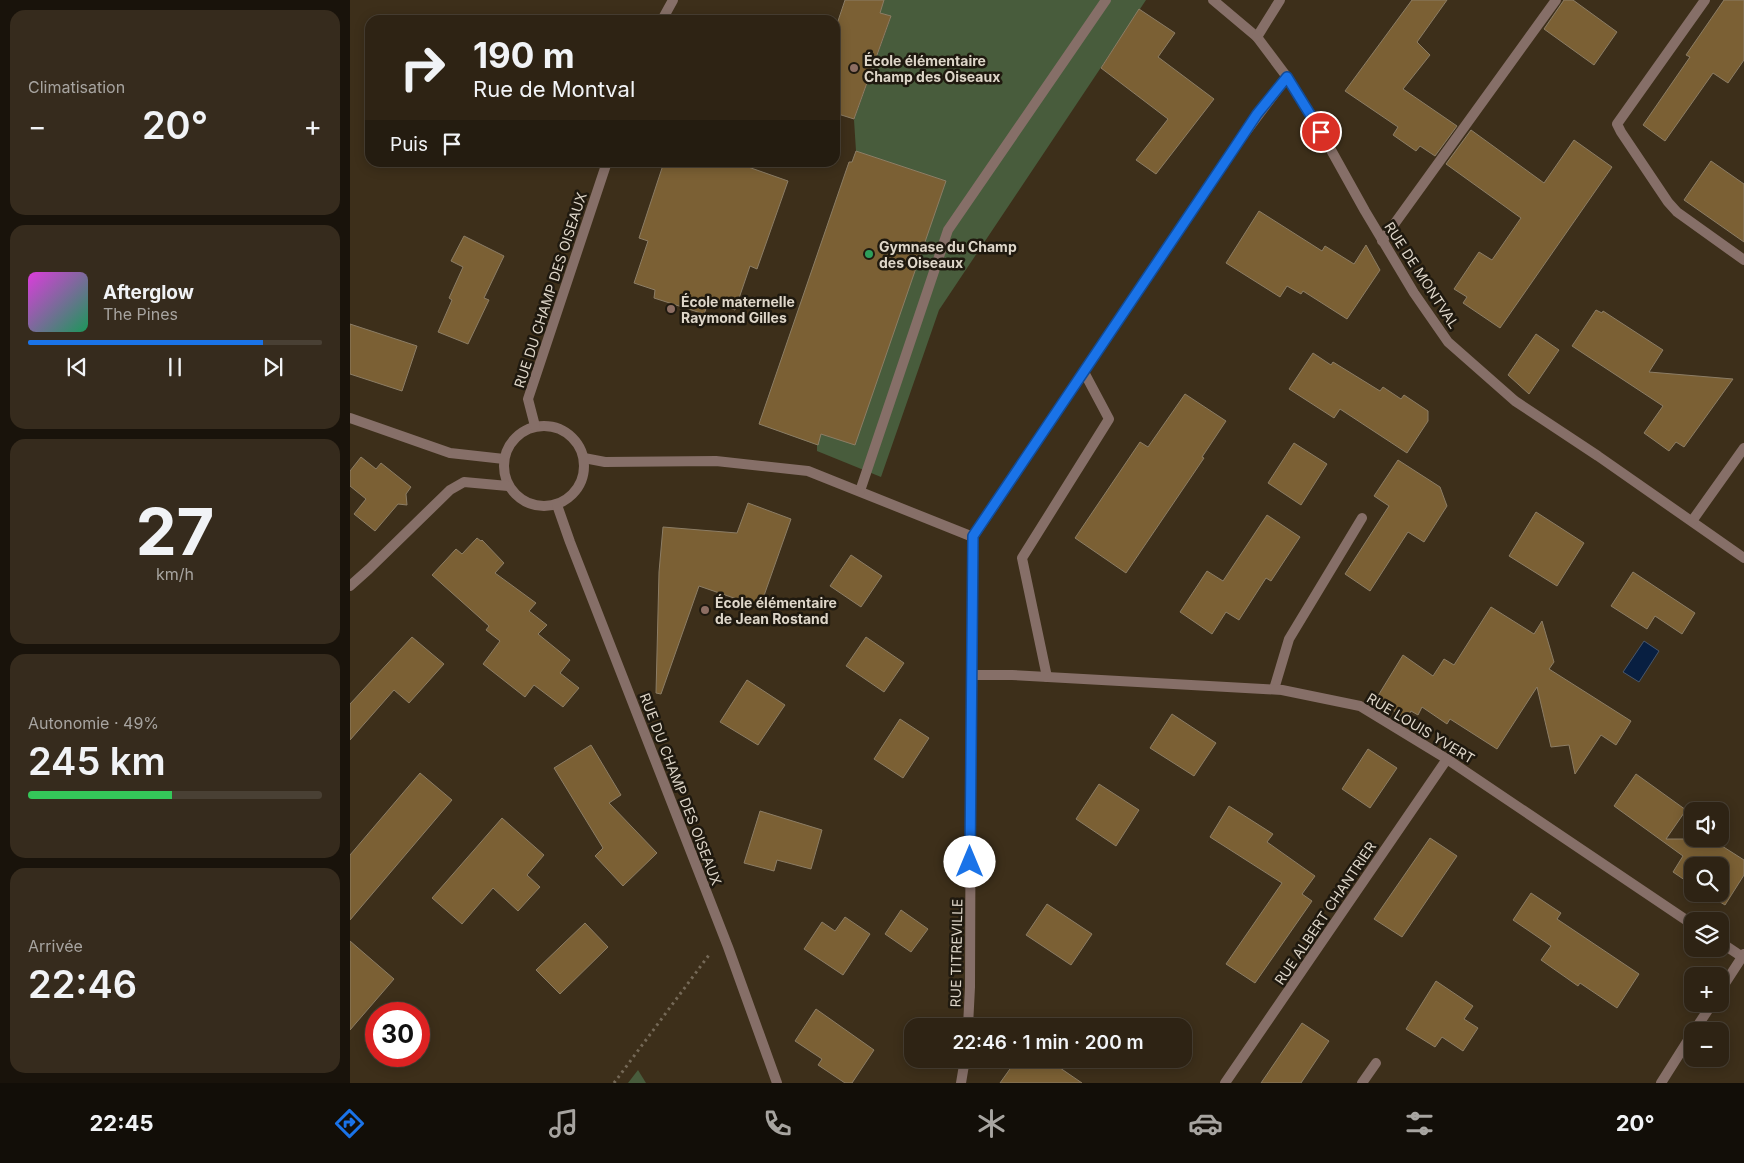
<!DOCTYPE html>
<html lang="fr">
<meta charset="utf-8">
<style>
body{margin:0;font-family:Inter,sans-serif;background:#362b1d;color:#f1f3f6;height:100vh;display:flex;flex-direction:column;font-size:19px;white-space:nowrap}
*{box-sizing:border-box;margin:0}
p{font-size:16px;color:#a7a4a0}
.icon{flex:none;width:28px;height:28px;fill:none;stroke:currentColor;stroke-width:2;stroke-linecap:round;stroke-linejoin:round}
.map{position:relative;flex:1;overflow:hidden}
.panel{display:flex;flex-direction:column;gap:10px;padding:10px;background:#19130b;width:350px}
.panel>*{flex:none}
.top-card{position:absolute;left:15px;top:15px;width:475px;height:152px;border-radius:15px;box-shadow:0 2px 12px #0003,0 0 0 1px #494034;background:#2e2314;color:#f1f3f6;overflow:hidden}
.tools{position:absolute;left:1334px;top:802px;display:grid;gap:10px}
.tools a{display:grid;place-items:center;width:45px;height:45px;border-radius:10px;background:#2e2314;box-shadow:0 2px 12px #0003,0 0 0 1px #494034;font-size:25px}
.speed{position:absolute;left:15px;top:1002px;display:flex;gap:10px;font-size:25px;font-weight:700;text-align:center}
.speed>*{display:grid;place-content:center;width:65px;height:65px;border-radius:50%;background:#2e2314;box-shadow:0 2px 12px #0003,0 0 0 1px #494034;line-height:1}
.speed .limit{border:8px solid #d22;background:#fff;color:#111}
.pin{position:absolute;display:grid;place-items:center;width:42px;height:42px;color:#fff;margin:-21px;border:2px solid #fff;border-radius:50%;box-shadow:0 1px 5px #0007}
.me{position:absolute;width:55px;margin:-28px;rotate:0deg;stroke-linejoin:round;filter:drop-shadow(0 0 4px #0008)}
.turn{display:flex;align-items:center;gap:18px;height:105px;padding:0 25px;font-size:22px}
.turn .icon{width:65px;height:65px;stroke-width:2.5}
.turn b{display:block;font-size:35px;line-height:42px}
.then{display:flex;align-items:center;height:48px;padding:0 25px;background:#0003;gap:10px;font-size:19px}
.big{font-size:38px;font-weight:600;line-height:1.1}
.panel .widget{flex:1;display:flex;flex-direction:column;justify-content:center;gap:8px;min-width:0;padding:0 18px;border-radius:15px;background:#362b1d}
.panel .dial{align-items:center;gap:0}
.dial b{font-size:65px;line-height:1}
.song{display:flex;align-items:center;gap:15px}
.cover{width:60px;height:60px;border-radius:8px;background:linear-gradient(135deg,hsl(300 70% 55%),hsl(150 70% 35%))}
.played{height:5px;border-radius:2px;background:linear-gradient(90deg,#1a73e8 80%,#494034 80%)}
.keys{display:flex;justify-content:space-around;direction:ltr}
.heat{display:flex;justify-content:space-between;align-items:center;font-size:28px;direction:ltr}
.charge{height:8px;border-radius:4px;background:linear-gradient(90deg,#34c759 49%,#494034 0)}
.trip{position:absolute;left:554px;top:1018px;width:288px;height:50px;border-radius:15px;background:#2e2314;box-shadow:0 2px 12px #0003,0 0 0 1px #494034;font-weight:600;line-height:50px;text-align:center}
.menu{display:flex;height:80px;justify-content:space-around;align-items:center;background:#120e08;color:#a7a4a0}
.menu .icon{width:35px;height:35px}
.menu .current{color:#1a73e8}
.menu b{font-size:22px;color:#f1f3f6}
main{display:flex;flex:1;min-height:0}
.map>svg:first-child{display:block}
.green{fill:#485c3c}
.water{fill:#081f41;stroke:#48566a}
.building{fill:#7b6034;stroke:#8c7d65}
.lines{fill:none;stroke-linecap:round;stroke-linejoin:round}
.path{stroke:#756957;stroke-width:3;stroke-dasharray:2.5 4;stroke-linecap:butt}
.lane{stroke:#866f68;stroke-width:10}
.street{stroke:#866f68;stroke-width:10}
.route-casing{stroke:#114b97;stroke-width:12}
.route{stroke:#1a73e8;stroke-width:9}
.education-dot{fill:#8d6e63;stroke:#1f190f;stroke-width:2}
.leisure-dot{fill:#2e9e5b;stroke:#1f190f;stroke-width:2}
.labels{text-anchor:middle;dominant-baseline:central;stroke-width:5;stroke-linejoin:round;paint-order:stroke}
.poi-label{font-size:14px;font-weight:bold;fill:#ded6c9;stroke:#1f190f;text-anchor:start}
.street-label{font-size:14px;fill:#ded6c9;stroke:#1f190f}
</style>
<main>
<section class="panel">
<div class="widget"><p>Climatisation</p>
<div class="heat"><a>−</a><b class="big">20°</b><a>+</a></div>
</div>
<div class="widget">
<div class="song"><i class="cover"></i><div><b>Afterglow</b><p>The Pines</p></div></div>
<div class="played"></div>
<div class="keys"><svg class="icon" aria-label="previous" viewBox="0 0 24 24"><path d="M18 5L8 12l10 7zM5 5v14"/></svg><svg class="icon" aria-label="pause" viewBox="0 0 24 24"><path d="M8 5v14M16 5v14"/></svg><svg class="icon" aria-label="next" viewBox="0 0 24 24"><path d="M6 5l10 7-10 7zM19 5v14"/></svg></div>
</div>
<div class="widget dial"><b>27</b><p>km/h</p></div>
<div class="widget"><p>Autonomie · 49%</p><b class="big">245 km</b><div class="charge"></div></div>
<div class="widget"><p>Arrivée</p><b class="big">22:46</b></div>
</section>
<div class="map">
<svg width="1394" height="1083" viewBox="0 0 1394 1083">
<rect width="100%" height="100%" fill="#3d2f1a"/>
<g class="green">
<path d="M534,0h262l-207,310 -58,167 -64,-26v-6l-58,-21 87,-252h2l8,-21 -2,-31 37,-103 -11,-4z"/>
<path d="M288,1070l8,13h-18z"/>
</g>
<path class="water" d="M1294,641l15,10 -20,31 -16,-10z"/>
<g class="building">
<path d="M495,0h39l-4,13 11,3 -37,103 -19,-6v-83z"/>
<path d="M1062,0h35l-30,42 13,13 -27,34 54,37 -22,30 -15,-10 -4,5 -23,-16 5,-8 -53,-36z"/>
<path d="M1214,0h9l44,32 -23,33 -50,-36z"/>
<path d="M1374,0h20v60l-16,23 -15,-10 -48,68 -22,-16 47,-68 -4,-2z"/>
<path d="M789,9l36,24 -17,24 56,42 -58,75 -20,-14 32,-41 -67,-51z"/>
<path d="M1121,130l73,53 30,-43 38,27 -112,161 -37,-25 4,-6 -13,-8 25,-37 13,8 29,-42 -75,-54z"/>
<path d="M506,151l90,30 -91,264 -34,-11 -3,11 -59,-21 90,-262h3z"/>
<path d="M1361,161l33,23v58l-60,-42z"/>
<path d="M314,162h70l54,19 -31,88 -7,-3 -15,44 -26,-9 -5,13 -50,-16 1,-8 -21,-7 14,-42 -9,-3z"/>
<path d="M909,211l63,40 3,-5 29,18 12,-19 14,25 -33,49 -44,-28 -2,3 -14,-8 -7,11 -54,-34z"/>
<path d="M114,236l40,20 -20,42 5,2 -21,44 -30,-12 14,-32 -3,-2 14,-31 -12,-6z"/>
<path d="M1246,310l6,3 1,-2 60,39 -14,22 84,7 -49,68 -8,-5 -7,9 -25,-18 19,-27 -91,-60z"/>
<path d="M0,324l67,22 -15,45 -52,-17z"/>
<path d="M1186,334l23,16 -30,44 -21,-19z"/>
<path d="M963,353l18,12 2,-3 47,29 3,-4 18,12 3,-4 24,16v10l-21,32 -67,-44 -6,9 -45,-29z"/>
<path d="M835,394l41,27 -24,36 2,1 -78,115 -51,-35 65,-96 8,5z"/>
<path d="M944,443l33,21 -26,41 -33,-22z"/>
<path d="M11,457l15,12 5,-6 30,24 -5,7 1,11 -9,-1 -23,27 -21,-17 12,-15 -16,-13v-15z"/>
<path d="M1048,460l42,27 7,19 -23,36 -16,-10 -38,59 -25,-17 44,-68 -15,-10z"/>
<path d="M398,503l43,16 -31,88 -61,-21 -38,108 -5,-1 3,-121 4,-45 74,6z"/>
<path d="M1186,512l48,31 -27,43 -48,-30z"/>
<path d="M917,515l33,22 -29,44 -5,-3 -27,42 -13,-8 -14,22 -32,-22 27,-41 16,10z"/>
<path d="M127,538l4,3 1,-1 22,23 -9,10 41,30 -7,8 18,14 -9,9 32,26 -10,13 19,15 -16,19 -29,-22 -9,12 -42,-33 17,-23 -14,-11 3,-4 -57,-51 24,-26 6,5z"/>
<path d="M501,555l31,21 -21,31 -31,-21z"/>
<path d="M1283,572l62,41 -13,21 -27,-18 -8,13 -36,-23z"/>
<path d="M1141,607l43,27 8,-13 12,41 -5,7 82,52 -15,24 -15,-10 -26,39 -6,-29 -18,2 -14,-60 -40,62 -47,-30 -3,5 -25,-17 -4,8 -7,-4 -5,8 -30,-20 27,-44 30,21 11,-17 10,6z"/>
<path d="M62,637l32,27 -35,39 -15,-13 -44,50v-36z"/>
<path d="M516,637l38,26 -20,29 -38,-26z"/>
<path d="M397,680l38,25 -27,40 -38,-23z"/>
<path d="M822,714l44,29 -22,33 -44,-28z"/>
<path d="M550,719l29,19 -26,40 -29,-19z"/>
<path d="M241,745l30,50 -12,8 48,50 -34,33 -28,-30 8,-8 -49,-80z"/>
<path d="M1018,749l29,19 -27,40 -28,-19z"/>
<path d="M70,773l32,27 -102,120v-65z"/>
<path d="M1286,774l50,36 -20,29h45l33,21v15l-19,30 -18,-11h13v-28h-28v19l-19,-13 10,-16 -69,-50z"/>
<path d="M749,784l40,26 -23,36 -40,-27z"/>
<path d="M879,806l44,28 -6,8 48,34 -13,18 10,7 -57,82 -29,-19 56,-81 -72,-46z"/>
<path d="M410,811l62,19 -11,39 -34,-9 -3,11 -30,-8z"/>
<path d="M152,818l42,37 -17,20 13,12 -22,24 -25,-23 -31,36 -30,-26z"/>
<path d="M1080,838l27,18 -55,81 -28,-18z"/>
<path d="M1181,893l30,20 -4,6 82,55 -22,34 -37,-25 -2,3 -37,-26 10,-14 -38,-26z"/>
<path d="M697,904l45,30 -21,31 -45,-30z"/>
<path d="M551,910l27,19 -17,23 -26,-18z"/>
<path d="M495,917l25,17 -27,41 -39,-26 18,-27 13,9z"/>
<path d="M235,923l23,24 -48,47 -24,-24z"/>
<path d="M0,941l44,38 -44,51z"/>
<path d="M1086,981l37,25 -9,13 14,9 -15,23 -21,-14 -7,10 -29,-18z"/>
<path d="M466,1009l58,41 -22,33h-7l-27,-18 4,-6 -27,-18z"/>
<path d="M952,1023l27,18 -28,42h-40z"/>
<path d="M667,1059h30l35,24h-82z"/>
</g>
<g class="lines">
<path class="path" d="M264,1083l95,-128"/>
<g class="lane">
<path d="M1032,241l174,-241"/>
<path d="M234,458l21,4 111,-1 92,10 165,66"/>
<path d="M510,491l88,-261 158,-230"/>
<path d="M697,677l-25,-119 87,-139 -25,-47"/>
<path d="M924,689l15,-50 73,-121"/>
<path d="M1012,1083l14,-20"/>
</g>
<g class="street">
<path d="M863,0l44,37 30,40 29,46 49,88 49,82 34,49 67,59 83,55 146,102"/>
<path d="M1355,0l-88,124 4,8 47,70 9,10 67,48"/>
<path d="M312,20l11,-20"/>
<path d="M907,37l23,-37"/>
<path d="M0,418l100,35 54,6"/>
<circle cx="194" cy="466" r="40"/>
<path d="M185,426l-7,-27 79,-237"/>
<path d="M207,505l13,37 158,405 49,136"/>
<path d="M1342,521l52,-73"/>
<path d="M0,586l19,-17 81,-79 14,-8 44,4"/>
<path d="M621,675h41l270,15 78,16 87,53 245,165"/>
<path d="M1370,942l24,16"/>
<path d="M1370,991l24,-37"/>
<path d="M618,1026l2,-39 1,-273 2,-177 266,-396 48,-64"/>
<path d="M1344,1031l18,-27"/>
<path d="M611,1083l4,-24"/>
<path d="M875,1083l222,-324"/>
<path d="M1311,1083l31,-49"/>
</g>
</g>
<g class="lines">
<defs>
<path id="route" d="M620,862l3,-326 260,-386 24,-36 30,-37 34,55"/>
</defs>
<use href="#route" class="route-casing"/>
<use href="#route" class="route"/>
</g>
<g class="education-dot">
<circle cx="504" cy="68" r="5"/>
<circle cx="321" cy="309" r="5"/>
<circle cx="355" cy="610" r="5"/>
</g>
<circle class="leisure-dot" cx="519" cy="254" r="5"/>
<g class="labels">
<g class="poi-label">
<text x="514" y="60">École élémentaire<tspan x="514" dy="16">Champ des Oiseaux</tspan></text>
<text x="529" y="246">Gymnase du Champ<tspan x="529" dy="16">des Oiseaux</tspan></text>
<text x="331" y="301">École maternelle<tspan x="331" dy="16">Raymond Gilles</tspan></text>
<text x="365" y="602">École élémentaire<tspan x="365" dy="16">de Jean Rostand</tspan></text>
</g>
<g class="street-label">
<text transform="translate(1072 275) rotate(57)">RUE DE MONTVAL</text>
<text transform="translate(200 290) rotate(-72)">RUE DU CHAMP DES OISEAUX</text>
<text transform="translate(1071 728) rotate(31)">RUE LOUIS YVERT</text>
<text transform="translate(331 789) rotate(69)">RUE DU CHAMP DES OISEAUX</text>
<text transform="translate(975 913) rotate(-56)">RUE ALBERT CHANTRIER</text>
<text transform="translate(606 953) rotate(-89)">RUE TITREVILLE</text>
</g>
</g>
</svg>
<div class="tools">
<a><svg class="icon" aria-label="sound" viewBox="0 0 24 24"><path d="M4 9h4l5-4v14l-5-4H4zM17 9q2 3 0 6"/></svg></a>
<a><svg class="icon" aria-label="search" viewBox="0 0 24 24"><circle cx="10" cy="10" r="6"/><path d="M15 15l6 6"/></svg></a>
<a><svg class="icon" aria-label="layers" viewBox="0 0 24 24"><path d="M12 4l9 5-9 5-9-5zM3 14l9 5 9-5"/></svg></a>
<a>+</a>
<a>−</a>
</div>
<div class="speed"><div class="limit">30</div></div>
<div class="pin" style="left:971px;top:132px;background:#d93025"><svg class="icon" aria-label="arrive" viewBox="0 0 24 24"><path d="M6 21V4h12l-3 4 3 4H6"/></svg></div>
<svg class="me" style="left:620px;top:862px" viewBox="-20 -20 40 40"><circle r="19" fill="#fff"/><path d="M0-13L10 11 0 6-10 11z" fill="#1a73e8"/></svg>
<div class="trip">22:46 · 1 min · 200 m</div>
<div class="top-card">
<div class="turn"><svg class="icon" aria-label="right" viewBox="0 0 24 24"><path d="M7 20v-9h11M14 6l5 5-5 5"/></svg><div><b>190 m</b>Rue de Montval</div></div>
<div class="then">Puis<svg class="icon" aria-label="arrive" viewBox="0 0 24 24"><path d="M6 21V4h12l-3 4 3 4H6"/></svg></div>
</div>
</div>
</main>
<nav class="menu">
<b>22:45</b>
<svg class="icon current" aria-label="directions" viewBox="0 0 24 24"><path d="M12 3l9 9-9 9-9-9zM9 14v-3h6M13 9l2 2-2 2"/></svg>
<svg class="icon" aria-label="music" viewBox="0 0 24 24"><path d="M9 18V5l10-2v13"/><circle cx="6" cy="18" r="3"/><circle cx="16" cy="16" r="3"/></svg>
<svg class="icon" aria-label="phone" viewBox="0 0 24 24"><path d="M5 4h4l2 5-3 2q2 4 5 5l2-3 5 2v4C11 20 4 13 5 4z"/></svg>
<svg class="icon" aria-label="climate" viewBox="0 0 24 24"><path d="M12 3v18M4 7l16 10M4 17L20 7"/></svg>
<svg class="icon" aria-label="car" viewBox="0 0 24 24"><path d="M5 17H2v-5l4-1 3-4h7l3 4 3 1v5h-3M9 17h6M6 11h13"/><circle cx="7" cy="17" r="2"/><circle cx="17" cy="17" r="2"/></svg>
<svg class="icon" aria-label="filters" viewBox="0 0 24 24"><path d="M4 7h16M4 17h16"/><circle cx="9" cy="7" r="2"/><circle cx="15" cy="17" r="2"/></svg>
<b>20°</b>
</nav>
